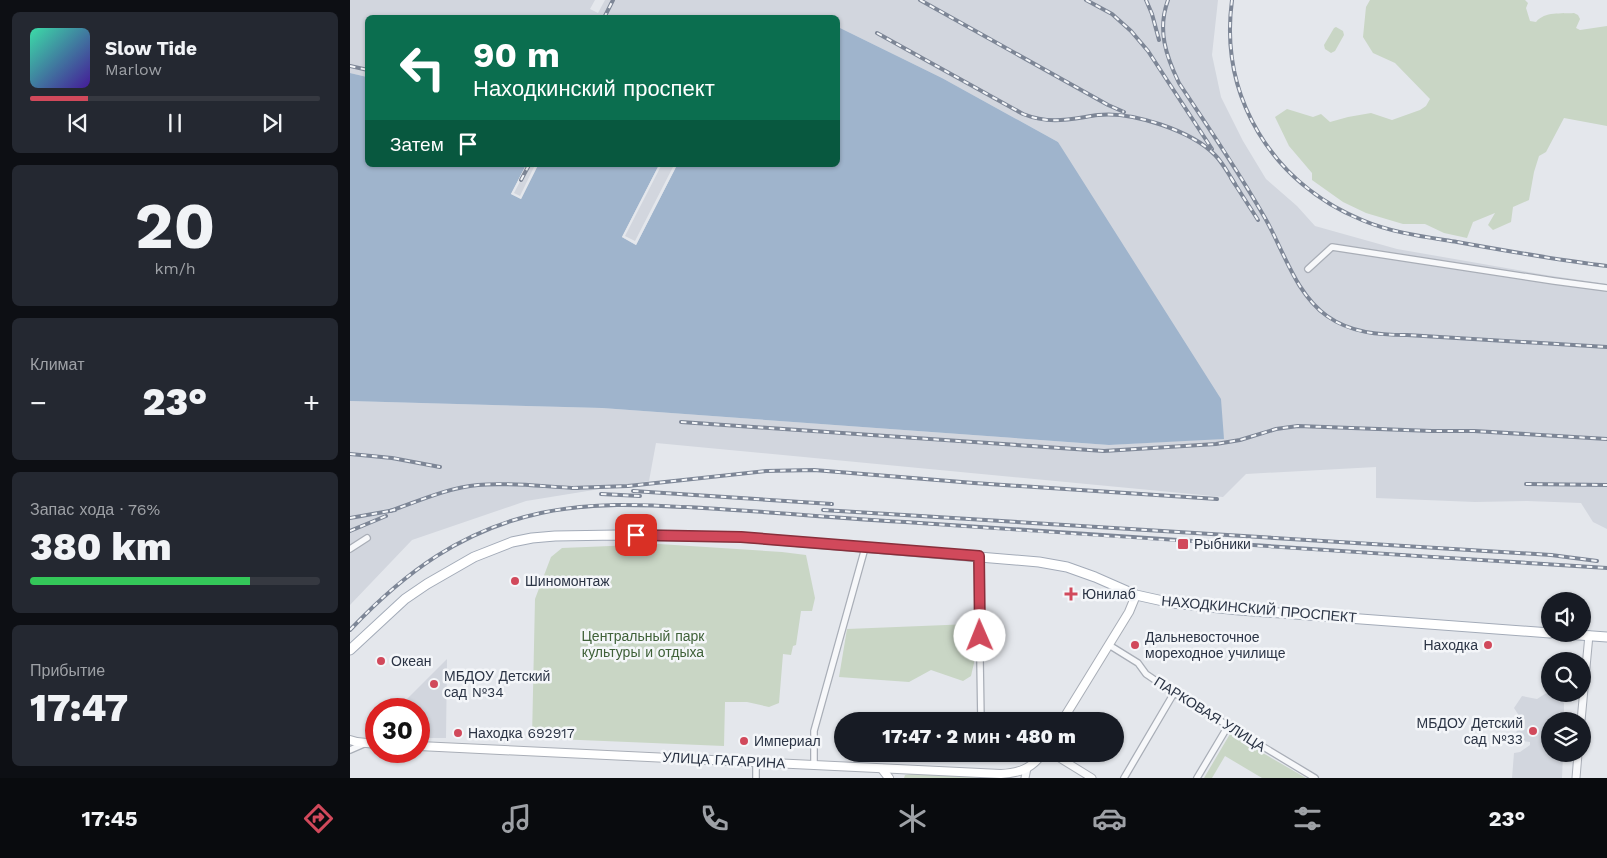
<!DOCTYPE html>
<html lang="ru">
<meta charset="utf-8">
<style>
body{margin:0;font-family:"Work Sans",sans-serif;background:#242831;color:#f1f3f6;height:100vh;display:flex;flex-direction:column;font-size:19px;white-space:nowrap}
*{box-sizing:border-box;margin:0}
p{font-size:16px;color:#9ea1a6}
.icon{flex:none;width:28px;height:28px;fill:none;stroke:currentColor;stroke-width:2;stroke-linecap:round;stroke-linejoin:round}
.map{position:relative;flex:1;overflow:hidden}
.drawer{display:flex;flex-direction:column;gap:12px;padding:12px;background:#0d0f14;width:350px}
.drawer>*{flex:none}
.top-card{position:absolute;left:15px;top:15px;width:475px;height:152px;border-radius:8px;box-shadow:0 1px 4px #0004;background:#0b6e4f;color:#fff;overflow:hidden}
.buttons{position:absolute;left:1191px;top:592px;display:grid;gap:10px}
.buttons a{display:grid;place-items:center;width:50px;height:50px;border-radius:50%;background:#171b24;box-shadow:0 1px 4px #0004;font-size:25px}
.speed{position:absolute;left:15px;top:698px;display:flex;gap:10px;font-size:25px;font-weight:700;text-align:center}
.speed>*{display:grid;place-content:center;width:65px;height:65px;border-radius:50%;background:#171b24;box-shadow:0 1px 4px #0004;line-height:1}
.speed .limit{border:8px solid #d22;background:#fff;color:#111}
.pin{position:absolute;display:grid;place-items:center;width:42px;height:42px;color:#fff;margin:-21px;border-radius:10px;box-shadow:0 2px 8px #0006}
.me{position:absolute;width:55px;margin:-28px;rotate:359deg;stroke-linejoin:round;filter:drop-shadow(0 0 4px #0008)}
.turn{display:flex;align-items:center;gap:18px;height:105px;padding:0 25px;font-size:22px}
.turn .icon{width:65px;height:65px;stroke-width:2.5}
.turn b{display:block;font-size:35px;line-height:42px}
.then{display:flex;align-items:center;height:48px;padding:0 25px;background:#0003;gap:10px;font-size:19px}
.big{font-size:38px;font-weight:800;line-height:1.1}
.drawer .widget{flex:1;display:flex;flex-direction:column;justify-content:center;gap:8px;min-width:0;padding:0 18px;border-radius:8px;background:#242831}
.drawer .dial{align-items:center;gap:0}
.dial b{font-size:65px;line-height:1}
.song{display:flex;align-items:center;gap:15px}
.cover{width:60px;height:60px;border-radius:8px;background:linear-gradient(135deg,hsl(160 70% 55%),hsl(260 70% 35%))}
.played{height:5px;border-radius:2px;background:linear-gradient(90deg,#d1495b 20%,#363941 20%)}
.keys{display:flex;justify-content:space-around;direction:ltr}
.heat{display:flex;justify-content:space-between;align-items:center;font-size:28px;direction:ltr}
.charge{height:8px;border-radius:4px;background:linear-gradient(90deg,#34c759 76%,#363941 0)}
.trip{position:absolute;left:484px;top:712px;width:290px;height:50px;border-radius:25px;background:#171b24;box-shadow:0 1px 4px #0004;font-weight:800;line-height:50px;text-align:center}
.tab-bar{display:flex;height:80px;justify-content:space-around;align-items:center;background:#090b0e;color:#9ea1a6}
.tab-bar .icon{width:35px;height:35px}
.tab-bar .current{color:#d1495b}
.tab-bar b{font-size:22px;color:#f1f3f6}
main{display:flex;flex:1;min-height:0}
.map>svg:first-child{display:block}
.built{fill:#d2d6de}
.green{fill:#c9d6c5}
.water{fill:#9fb4cc}
.pier{fill:#e4e7ec}
.lines{fill:none;stroke-linecap:round;stroke-linejoin:round}
.minor-casing{stroke:#a9aeb7;stroke-width:8}
.tertiary-casing{stroke:#a9aeb7;stroke-width:9}
.secondary-casing{stroke:#a9aeb7;stroke-width:10}
.primary-casing{stroke:#a3abb8;stroke-width:11}
.minor{stroke:#f7f8fa;stroke-width:5.5}
.tertiary{stroke:#f7f8fa;stroke-width:7}
.secondary{stroke:#fff;stroke-width:8}
.primary{stroke:#fff;stroke-width:9}
.rail-casing{stroke:#7d8696;stroke-width:4}
.rail{stroke:#f4f6f9;stroke-width:2;stroke-dasharray:5.5;stroke-linecap:butt}
.route-casing{stroke:#882f3b;stroke-width:12}
.route{stroke:#d1495b;stroke-width:9}
.poi-dot{fill:#d1495b;stroke:#f4f6f9;stroke-width:2}
.labels{text-anchor:middle;dominant-baseline:central;stroke-width:5;stroke-linejoin:round;paint-order:stroke}
.poi-label{font-size:14px;fill:#2b3445;stroke:#f4f6f9;text-anchor:start}
.street-label{font-size:14px;fill:#2b3445;stroke:#f4f6f9}
.park-label{font-size:14px;fill:#3f6138;stroke:#f4f6f9}
</style>
<main>
<section class="drawer">
<div class="widget">
<div class="song"><i class="cover"></i><div><b>Slow Tide</b><p>Marlow</p></div></div>
<div class="played"></div>
<div class="keys"><svg class="icon" aria-label="previous" viewBox="0 0 24 24"><path d="M18 5L8 12l10 7zM5 5v14"/></svg><svg class="icon" aria-label="pause" viewBox="0 0 24 24"><path d="M8 5v14M16 5v14"/></svg><svg class="icon" aria-label="next" viewBox="0 0 24 24"><path d="M6 5l10 7-10 7zM19 5v14"/></svg></div>
</div>
<div class="widget dial"><b>20</b><p>km/h</p></div>
<div class="widget"><p>Климат</p>
<div class="heat"><a>−</a><b class="big">23°</b><a>+</a></div>
</div>
<div class="widget"><p>Запас хода · 76%</p><b class="big">380 km</b><div class="charge"></div></div>
<div class="widget"><p>Прибытие</p><b class="big">17:47</b></div>
</section>
<div class="map">
<svg width="1257" height="778" viewBox="0 0 1257 778">
<rect width="100%" height="100%" fill="#e4e7ec"/>
<g class="built">
<path d="M0,0h245l-5,9 8,4 7,-13h613l-6,55 9,42 22,44 23,38 31,27 18,20 82,23 149,26 61,9v245l-14,-7 -12,-19 -54,-2 -52,1 -99,-4v-31l-130,7 -23,23 -567,-54 -7,38 -123,20 -114,39 -62,65v-204l252,7 507,37 115,-7 -166,-296 -116,-64 -104,-51v-9h-470l-1,59 -17,-4z"/>
<path d="M176,165h12l-17,34 -10,-5z"/>
<path d="M309,165h18l-41,80 -14,-8z"/>
<path d="M97,659l-1,79h-27v-29h-22z"/>
<path d="M1198,692l16,11v18h-14v33h13l-1,24h-50l2,-25 6,-1 10,-7v-3l-14,-2 2,-26 -4,-6 8,-12 15,3z"/>
</g>
<g class="green">
<path d="M1020,0h155l3,3 -2,5 4,13 6,1c9,-11 25,-8 38,-9l4,2 2,4 -4,9 4,2 27,-4v100l-43,-8 -18,34 -7,4 -5,16 -5,28 -16,7 -2,15 -18,8 -5,-5 7,-12 -22,9 -6,16 -23,-5 -19,-9h-22l-37,-11 -23,-11 -31,-22v-7l-23,-27 -14,-29 12,-8 26,8 8,-3 9,8 18,-5 23,-4 21,7 28,-10 6,-4 4,-7 -35,-36 -22,-10 -10,-16 3,-30z"/>
<path d="M986,27l7,4 1,4 -9,16 -4,2 -6,-4 -1,-4 10,-17z"/>
<path d="M309,544l123,8 24,3 9,43 -3,13h-11l-5,34 -3,1 -2,9 -8,-1 -4,49 -10,4 -22,-5h-22l-1,44 -192,-8 3,-139 16,-42 11,-9z"/>
<path d="M621,624l3,39 -3,13 -8,5 -32,-11 -22,12 -70,-5 8,-48z"/>
<path d="M880,734l76,44h-44l-37,-22 -13,22h-8z"/>
<path d="M562,774l80,4h-88l1,-3z"/>
</g>
<path class="water" d="M488,27l104,51 116,64 163,257 3,40 -115,6 -507,-37 -252,-7v-328l17,4 1,88h158l-15,29 10,5 17,-34h121l-37,72 14,8 41,-80h161z"/>
<g class="pier">
<path d="M176,165l2,1 -14,27 6,3 15,-31h3l-17,34 -10,-5z"/>
<path d="M309,165l2,1 -36,70 10,5 39,-76h3l-41,80 -14,-8z"/>
</g>
<g class="lines">
<defs>
<g id="minor">
<path d="M958,269l24,-22 222,34 53,7"/>
<path d="M0,549l17,-11"/>
<path d="M629,556v41l2,124"/>
<path d="M759,645l29,18 8,11 28,19 141,85"/>
<path d="M0,750l16,-7"/>
<path d="M464,764v-33l51,-183"/>
<path d="M406,778v-17"/>
<path d="M774,778l50,-85"/>
<path d="M847,778l31,-52"/>
</g>
<g id="tertiary">
<path d="M1231,721l8,-86"/>
<path d="M703,754l39,24"/>
<path d="M675,778l2,-10"/>
<path d="M1226,778l2,-24"/>
</g>
<g id="secondary">
<path d="M712,721l67,-109 7,-17"/>
<path d="M0,740l7,2 19,2"/>
<path d="M69,746l582,28c18,-1 30,-5 41,-20"/>
<path d="M532,769l7,9"/>
</g>
<g id="primary">
<path d="M1215,634l42,3"/>
<path d="M0,650l55,-51 22,-15 47,-27 38,-15 20,-4 23,-2 63,-1 123,2 298,25 28,5 28,10 41,18 36,8 67,7 311,23"/>
</g>
</defs>
<use href="#minor" class="minor-casing"/>
<use href="#tertiary" class="tertiary-casing"/>
<use href="#secondary" class="secondary-casing"/>
<use href="#primary" class="primary-casing"/>
<use href="#minor" class="minor"/>
<use href="#tertiary" class="tertiary"/>
<use href="#secondary" class="secondary"/>
<use href="#primary" class="primary"/>
<defs>
<g id="rail">
<path d="M570,0l188,105 16,7"/>
<path d="M736,0l26,14 19,17 17,20 64,98"/>
<path d="M796,0l6,14 7,26"/>
<path d="M818,0c-11,30 -2,56 11,83 29,44 60,89 86,135 19,33 30,75 62,98 24,17 52,19 80,19l200,12"/>
<path d="M882,0c-13,97 40,183 130,220 30,13 64,17 95,22 50,9 100,18 150,24"/>
<path d="M254,18l9,-18"/>
<path d="M527,33l146,81c28,11 47,5 75,1 34,-4 94,16 117,40 8,8 14,20 20,29"/>
<path d="M0,66l18,4"/>
<path d="M881,178l27,42"/>
<path d="M171,180l8,-15"/>
<path d="M331,422l423,29 112,-7 24,-4 36,-11 22,-3 134,5h42l133,8"/>
<path d="M0,454l42,4 48,9"/>
<path d="M1176,484l81,1"/>
<path d="M222,488l56,-2 138,-15 48,-1 160,13 243,16"/>
<path d="M283,491l199,13"/>
<path d="M251,494l39,2"/>
<path d="M473,510l728,45 46,6"/>
<path d="M40,511c29,-10 57,-23 88,-26 33,-3 67,2 100,3"/>
<path d="M0,518l45,-8"/>
<path d="M0,531l36,-15"/>
<path d="M0,630c55,-58 112,-100 191,-117 56,-12 107,-8 162,-5 68,4 135,10 202,14 234,17 468,31 702,46"/>
</g>
</defs>
<use href="#rail" class="rail-casing"/>
<use href="#rail" class="rail"/>
</g>
<g class="lines">
<defs>
<path id="route" d="M286,535l105,2 238,19 1,80"/>
</defs>
<use href="#route" class="route-casing"/>
<use href="#route" class="route"/>
</g>
<g class="poi-dot">
<rect x="827" y="538" width="12" height="12" rx="2.5"/>
<circle cx="165" cy="581" r="5"/>
<path d="M718.5 586.5h5v5h5v5h-5v5h-5v-5h-5v-5h5z"/>
<circle cx="785" cy="645" r="5"/>
<circle cx="1138" cy="645" r="5"/>
<circle cx="31" cy="661" r="5"/>
<circle cx="84" cy="684" r="5"/>
<circle cx="1183" cy="731" r="5"/>
<circle cx="108" cy="733" r="5"/>
<circle cx="394" cy="741" r="5"/>
</g>
<g class="labels">
<g class="poi-label">
<text x="844" y="544">Рыбники</text>
<text x="175" y="581">Шиномонтаж</text>
<text x="732" y="594">Юнилаб</text>
<text x="795" y="637">Дальневосточное<tspan x="795" dy="16">мореходное училище</tspan></text>
<text x="1128" y="645" text-anchor="end">Находка</text>
<text x="41" y="661">Океан</text>
<text x="94" y="676">МБДОУ Детский<tspan x="94" dy="16">сад №34</tspan></text>
<text x="1173" y="723" text-anchor="end">МБДОУ Детский<tspan x="1173" dy="16">сад №33</tspan></text>
<text x="118" y="733">Находка 692917</text>
<text x="404" y="741">Империал</text>
</g>
<g class="street-label">
<text transform="translate(909 609) rotate(5)">НАХОДКИНСКИЙ ПРОСПЕКТ</text>
<text transform="translate(860 714) rotate(32)">ПАРКОВАЯ УЛИЦА</text>
<text transform="translate(374 760) rotate(3)">УЛИЦА ГАГАРИНА</text>
</g>
<g class="park-label">
<text x="293" y="636">Центральный парк<tspan x="293" dy="16">культуры и отдыха</tspan></text>
</g>
</g>
</svg>
<div class="buttons">
<a><svg class="icon" aria-label="sound" viewBox="0 0 24 24"><path d="M4 9h4l5-4v14l-5-4H4zM17 9q2 3 0 6"/></svg></a>
<a><svg class="icon" aria-label="search" viewBox="0 0 24 24"><circle cx="10" cy="10" r="6"/><path d="M15 15l6 6"/></svg></a>
<a><svg class="icon" aria-label="layers" viewBox="0 0 24 24"><path d="M12 4l9 5-9 5-9-5zM3 14l9 5 9-5"/></svg></a>
</div>
<div class="speed"><div class="limit">30</div></div>
<div class="pin" style="left:286px;top:535px;background:#d93025"><svg class="icon" aria-label="arrive" viewBox="0 0 24 24"><path d="M6 21V4h12l-3 4 3 4H6"/></svg></div>
<svg class="me" style="left:630px;top:636px" viewBox="-20 -20 40 40"><circle r="19" fill="#fff"/><path d="M0-13L10 11 0 6-10 11z" fill="#d1495b"/></svg>
<div class="trip">17:47 · 2 мин · 480 m</div>
<div class="top-card">
<div class="turn"><svg class="icon" aria-label="left" viewBox="0 0 24 24"><path d="M17 20v-9H6M10 6l-5 5 5 5"/></svg><div><b>90 m</b>Находкинский проспект</div></div>
<div class="then">Затем<svg class="icon" aria-label="arrive" viewBox="0 0 24 24"><path d="M6 21V4h12l-3 4 3 4H6"/></svg></div>
</div>
</div>
</main>
<nav class="tab-bar">
<b>17:45</b>
<svg class="icon current" aria-label="directions" viewBox="0 0 24 24"><path d="M12 3l9 9-9 9-9-9zM9 14v-3h6M13 9l2 2-2 2"/></svg>
<svg class="icon" aria-label="music" viewBox="0 0 24 24"><path d="M9 18V5l10-2v13"/><circle cx="6" cy="18" r="3"/><circle cx="16" cy="16" r="3"/></svg>
<svg class="icon" aria-label="phone" viewBox="0 0 24 24"><path d="M5 4h4l2 5-3 2q2 4 5 5l2-3 5 2v4C11 20 4 13 5 4z"/></svg>
<svg class="icon" aria-label="climate" viewBox="0 0 24 24"><path d="M12 3v18M4 7l16 10M4 17L20 7"/></svg>
<svg class="icon" aria-label="car" viewBox="0 0 24 24"><path d="M5 17H2v-5l4-1 3-4h7l3 4 3 1v5h-3M9 17h6M6 11h13"/><circle cx="7" cy="17" r="2"/><circle cx="17" cy="17" r="2"/></svg>
<svg class="icon" aria-label="filters" viewBox="0 0 24 24"><path d="M4 7h16M4 17h16"/><circle cx="9" cy="7" r="2"/><circle cx="15" cy="17" r="2"/></svg>
<b>23°</b>
</nav>
